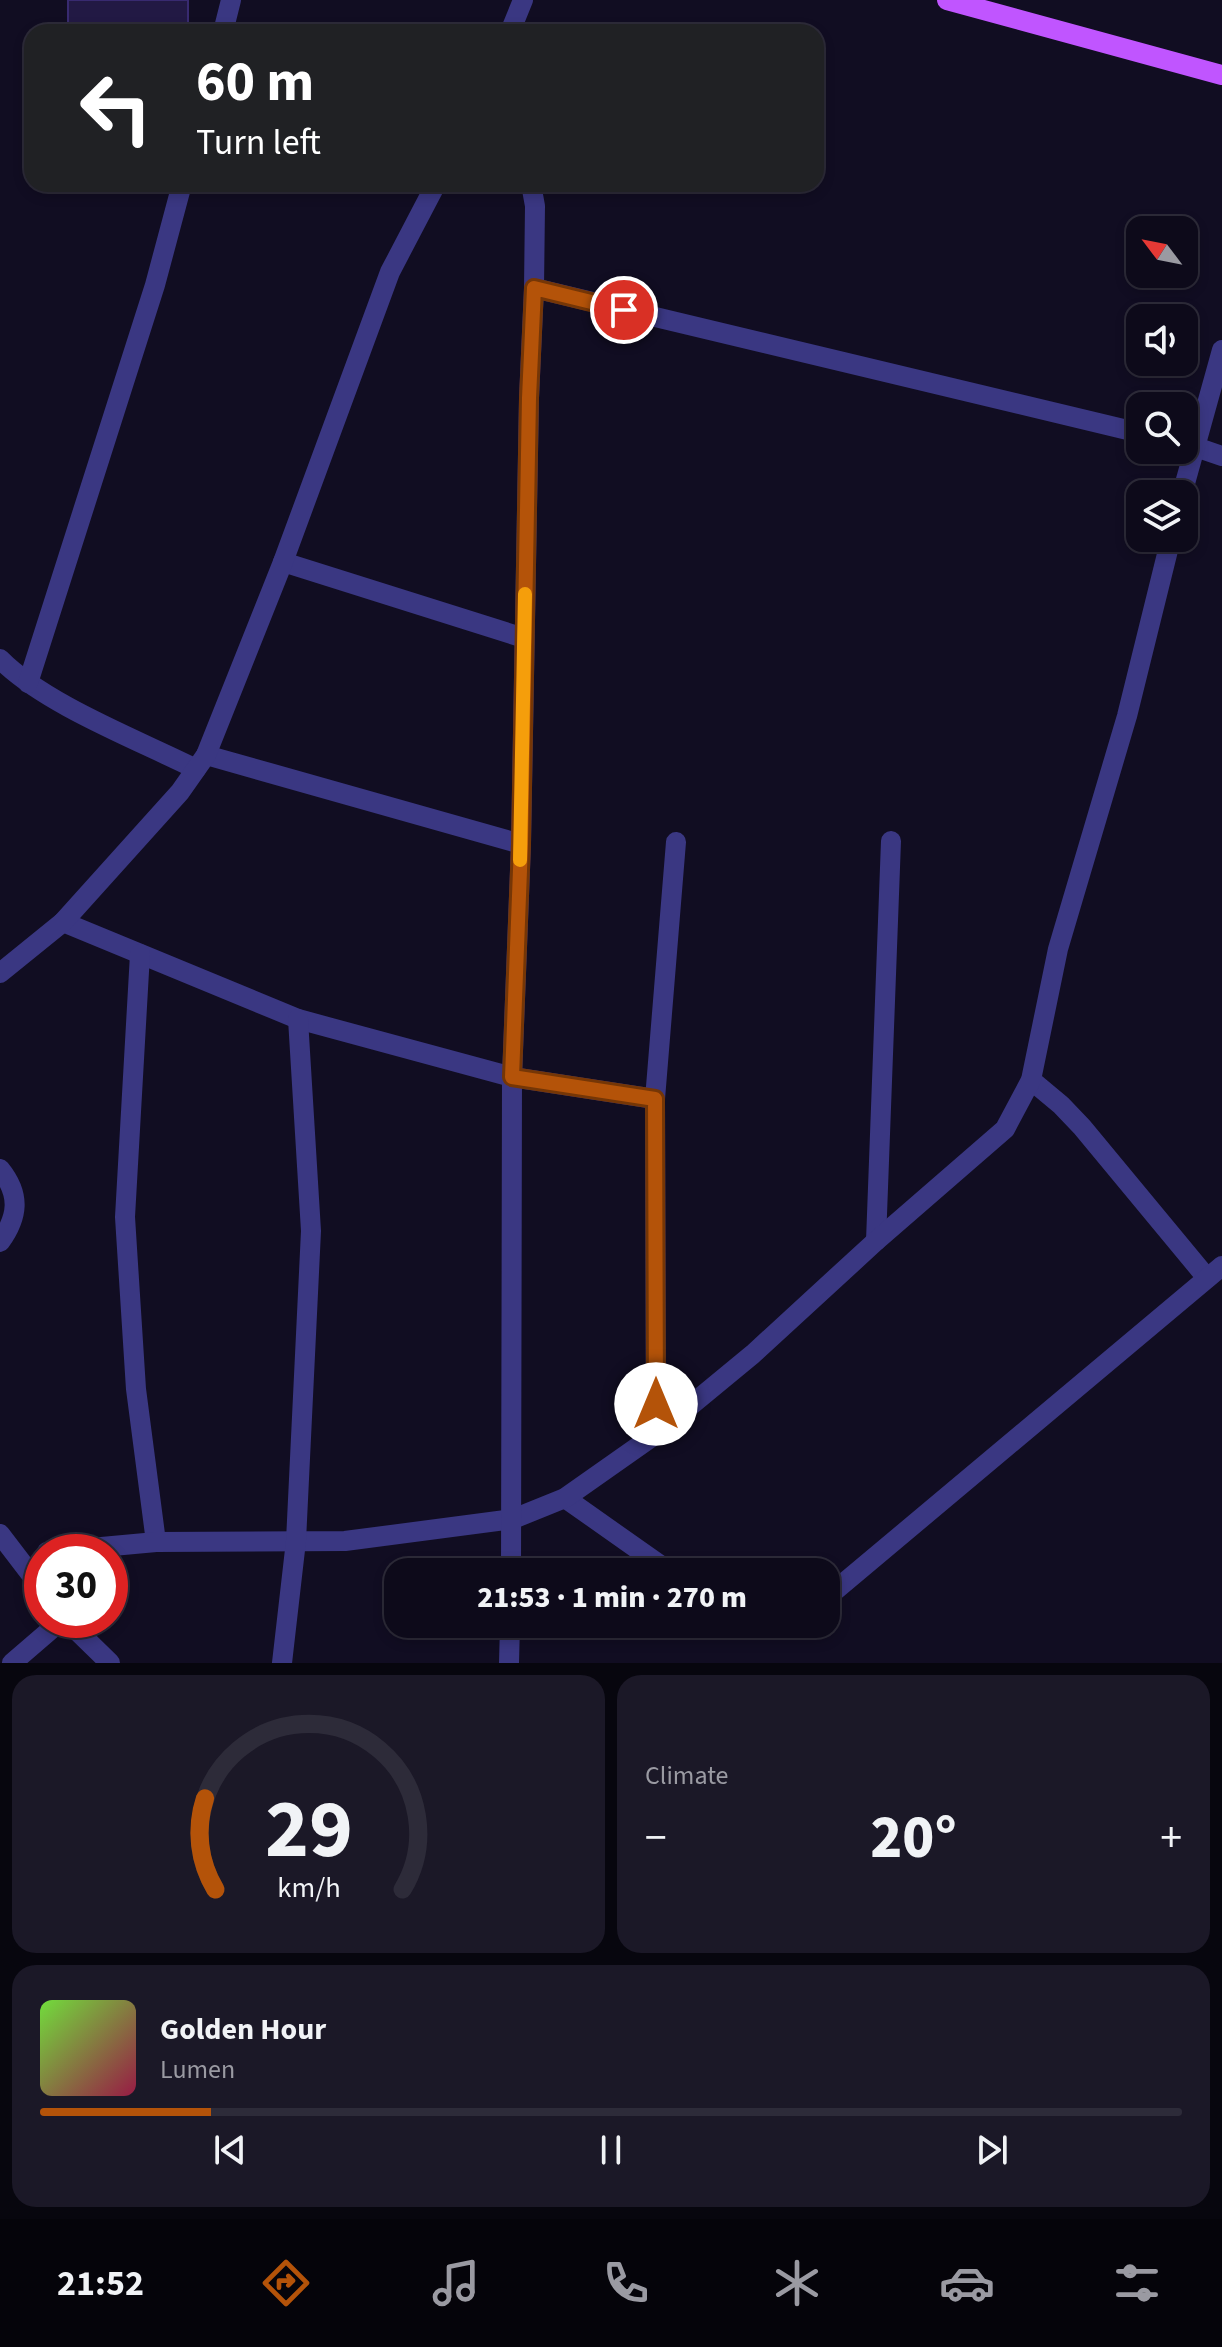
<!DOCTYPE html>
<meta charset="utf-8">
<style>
body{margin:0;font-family:"Source Sans 3",sans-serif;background:#1b1827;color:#f1f3f6;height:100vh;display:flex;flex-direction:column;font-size:30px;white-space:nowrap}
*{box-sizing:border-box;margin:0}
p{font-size:26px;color:#9a9aa2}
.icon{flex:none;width:44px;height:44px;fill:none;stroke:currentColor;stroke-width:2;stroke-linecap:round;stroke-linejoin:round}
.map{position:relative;height:1663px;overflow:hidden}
.sheet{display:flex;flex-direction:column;gap:12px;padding:12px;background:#07060e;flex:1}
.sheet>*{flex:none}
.hud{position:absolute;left:24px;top:24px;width:800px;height:168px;border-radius:24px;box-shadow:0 4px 12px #0003,0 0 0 2px #2d2b39;background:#202124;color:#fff;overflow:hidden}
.needle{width:52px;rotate:302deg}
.controls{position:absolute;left:1126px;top:216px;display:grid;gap:16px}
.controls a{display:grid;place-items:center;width:72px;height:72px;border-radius:16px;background:#0d0a1a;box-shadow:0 4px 12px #0003,0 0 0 2px #2d2b39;font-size:40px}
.speed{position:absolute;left:24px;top:1534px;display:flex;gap:16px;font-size:40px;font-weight:700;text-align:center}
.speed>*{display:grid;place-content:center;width:104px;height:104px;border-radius:50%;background:#0d0a1a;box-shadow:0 4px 12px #0003,0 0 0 2px #2d2b39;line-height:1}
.speed .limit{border:12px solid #d22;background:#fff;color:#111}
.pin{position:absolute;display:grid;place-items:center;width:68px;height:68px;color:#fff;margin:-34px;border:4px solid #fff;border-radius:50%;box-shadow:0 2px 8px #0007}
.me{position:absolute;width:88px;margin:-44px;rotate:0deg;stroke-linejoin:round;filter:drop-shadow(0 0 6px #0008)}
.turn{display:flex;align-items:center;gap:28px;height:168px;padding:0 40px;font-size:36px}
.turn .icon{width:104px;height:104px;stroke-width:2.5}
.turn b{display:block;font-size:56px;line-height:68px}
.big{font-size:60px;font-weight:800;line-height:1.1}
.sheet .card{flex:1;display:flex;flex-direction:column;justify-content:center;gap:12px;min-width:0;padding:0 28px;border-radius:24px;background:#1b1827}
.sheet .dial{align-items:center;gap:0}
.dial svg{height:208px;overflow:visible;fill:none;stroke:#2d2b39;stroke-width:7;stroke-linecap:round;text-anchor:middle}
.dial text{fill:#f1f3f6;stroke:none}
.song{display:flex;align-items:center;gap:24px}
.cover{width:96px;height:96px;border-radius:12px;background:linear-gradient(135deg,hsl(100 70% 55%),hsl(340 70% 35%))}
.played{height:8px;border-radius:4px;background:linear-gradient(90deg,#b45309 15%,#2d2b39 15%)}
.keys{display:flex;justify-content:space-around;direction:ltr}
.heat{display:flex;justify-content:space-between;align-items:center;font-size:44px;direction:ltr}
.sheet .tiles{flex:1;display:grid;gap:12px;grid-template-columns:1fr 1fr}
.card:last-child{grid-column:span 2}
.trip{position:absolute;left:384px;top:1558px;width:456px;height:80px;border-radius:24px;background:#0d0a1a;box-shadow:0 4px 12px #0003,0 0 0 2px #2d2b39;font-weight:800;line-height:80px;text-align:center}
.tabs{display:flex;height:128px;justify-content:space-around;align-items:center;background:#05040a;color:#9a9aa2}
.tabs .icon{width:56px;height:56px}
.tabs .active{color:#b45309}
.tabs b{font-size:36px;color:#f1f3f6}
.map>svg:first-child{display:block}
.building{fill:#221944;stroke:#382a70;stroke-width:2}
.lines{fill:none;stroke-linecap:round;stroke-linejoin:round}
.minor{stroke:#3a3782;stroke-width:20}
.major{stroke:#c055ff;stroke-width:20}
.route-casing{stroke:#753606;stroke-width:20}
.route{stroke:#b45309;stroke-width:14}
.slow{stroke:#f59e0b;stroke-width:14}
</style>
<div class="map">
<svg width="1222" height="1663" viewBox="0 0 1222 1663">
<rect width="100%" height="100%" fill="#110d22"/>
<rect class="building" x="68" y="0" width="120" height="32"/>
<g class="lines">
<g class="minor">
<path d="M223,32l8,-32"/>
<path d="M510,32l13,-32"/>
<path d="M534,288l606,145"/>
<path d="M1184,443l38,13"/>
<path d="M1182,494l40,-144"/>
<path d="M283,562l241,76"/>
<path d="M0,659c44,45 138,81 196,110"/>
<path d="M28,683l127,-398 27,-101"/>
<path d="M206,755l315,89"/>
<path d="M63,922l235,97 214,58 143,22"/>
<path d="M140,954l-15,263 11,172 20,153"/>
<path d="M0,973l63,-51 117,-130 26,-37 77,-193 107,-290 46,-88"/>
<path d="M1031,1080l30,25 21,22 125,151"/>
<path d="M0,1169c21,26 18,48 0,73"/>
<path d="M876,1241l15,-400"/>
<path d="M656,1434l-1,-335 21,-257"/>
<path d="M565,1498l105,74"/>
<path d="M0,1534l42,55"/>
<path d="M47,1552l109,-10 189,-1 168,-22 52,-21 91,-64 97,-80 123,-113 129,-112 26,-49 27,-131 69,-233 44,-178"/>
<path d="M511,1572l1,-495 9,-233 8,-446 5,-110 1,-82 -4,-22"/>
<path d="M826,1598l396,-332"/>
<path d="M66,1620l44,43"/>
<path d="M747,1624c17,8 29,8 45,0"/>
<path d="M12,1663l50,-43"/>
<path d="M282,1663l14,-122 15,-310 -13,-212"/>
<path d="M509,1663l1,-39"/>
</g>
<path class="major" d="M947,0l275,75"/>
</g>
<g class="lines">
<defs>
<path id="route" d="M624,310l-90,-22 -5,110 -8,446 -9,233 143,22 1,305"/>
</defs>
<use href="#route" class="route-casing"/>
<use href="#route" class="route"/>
<path class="slow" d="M520,860l5,-266"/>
</g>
</svg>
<div class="controls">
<a><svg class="needle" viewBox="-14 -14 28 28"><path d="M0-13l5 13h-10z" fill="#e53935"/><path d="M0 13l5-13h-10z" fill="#9a9aa2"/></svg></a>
<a><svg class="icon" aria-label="sound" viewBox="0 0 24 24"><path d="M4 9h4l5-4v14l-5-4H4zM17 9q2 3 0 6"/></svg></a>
<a><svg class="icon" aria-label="search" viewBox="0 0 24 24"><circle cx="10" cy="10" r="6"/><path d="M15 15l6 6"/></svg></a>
<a><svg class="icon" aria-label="layers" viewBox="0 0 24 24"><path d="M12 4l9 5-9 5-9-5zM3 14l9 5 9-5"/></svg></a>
</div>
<div class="speed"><div class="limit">30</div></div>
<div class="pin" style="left:624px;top:310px;background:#d93025"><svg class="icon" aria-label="arrive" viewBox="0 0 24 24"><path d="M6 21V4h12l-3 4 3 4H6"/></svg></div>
<svg class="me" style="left:656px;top:1404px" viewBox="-20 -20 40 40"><circle r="19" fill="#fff"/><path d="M0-13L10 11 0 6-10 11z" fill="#b45309"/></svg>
<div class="trip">21:53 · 1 min · 270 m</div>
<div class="hud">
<div class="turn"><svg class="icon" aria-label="left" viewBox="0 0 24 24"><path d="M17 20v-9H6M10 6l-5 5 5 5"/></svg><div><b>60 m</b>Turn left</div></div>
</div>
</div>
<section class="sheet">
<div class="tiles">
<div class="card dial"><svg viewBox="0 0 100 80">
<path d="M14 69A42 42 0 1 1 86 69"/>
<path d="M14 69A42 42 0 0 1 10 34" stroke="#b45309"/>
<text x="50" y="56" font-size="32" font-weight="700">29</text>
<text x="50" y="72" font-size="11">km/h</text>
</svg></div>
<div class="card"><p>Climate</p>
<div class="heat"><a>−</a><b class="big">20°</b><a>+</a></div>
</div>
<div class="card">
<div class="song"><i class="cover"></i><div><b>Golden Hour</b><p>Lumen</p></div></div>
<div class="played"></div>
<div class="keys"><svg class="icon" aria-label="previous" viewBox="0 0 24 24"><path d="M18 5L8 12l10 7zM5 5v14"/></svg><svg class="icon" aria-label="pause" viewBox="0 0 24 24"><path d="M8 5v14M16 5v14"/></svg><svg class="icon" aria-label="next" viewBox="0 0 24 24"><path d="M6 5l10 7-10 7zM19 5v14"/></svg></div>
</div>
</div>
</section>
<nav class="tabs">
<b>21:52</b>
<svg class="icon active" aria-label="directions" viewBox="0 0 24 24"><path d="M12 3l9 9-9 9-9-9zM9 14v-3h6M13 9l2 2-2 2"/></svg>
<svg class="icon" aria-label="music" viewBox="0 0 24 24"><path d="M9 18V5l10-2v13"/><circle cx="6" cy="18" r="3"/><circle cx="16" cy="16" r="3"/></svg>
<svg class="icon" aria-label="phone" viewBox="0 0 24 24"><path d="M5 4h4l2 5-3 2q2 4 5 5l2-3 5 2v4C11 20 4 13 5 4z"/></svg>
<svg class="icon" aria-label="climate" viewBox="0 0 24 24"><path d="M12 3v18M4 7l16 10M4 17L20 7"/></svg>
<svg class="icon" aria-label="car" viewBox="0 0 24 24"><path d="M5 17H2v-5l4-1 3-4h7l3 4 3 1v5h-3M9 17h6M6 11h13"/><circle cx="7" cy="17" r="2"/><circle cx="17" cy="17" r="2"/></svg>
<svg class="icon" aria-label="filters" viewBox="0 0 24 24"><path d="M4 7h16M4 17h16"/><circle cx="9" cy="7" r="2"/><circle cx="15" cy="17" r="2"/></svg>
</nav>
